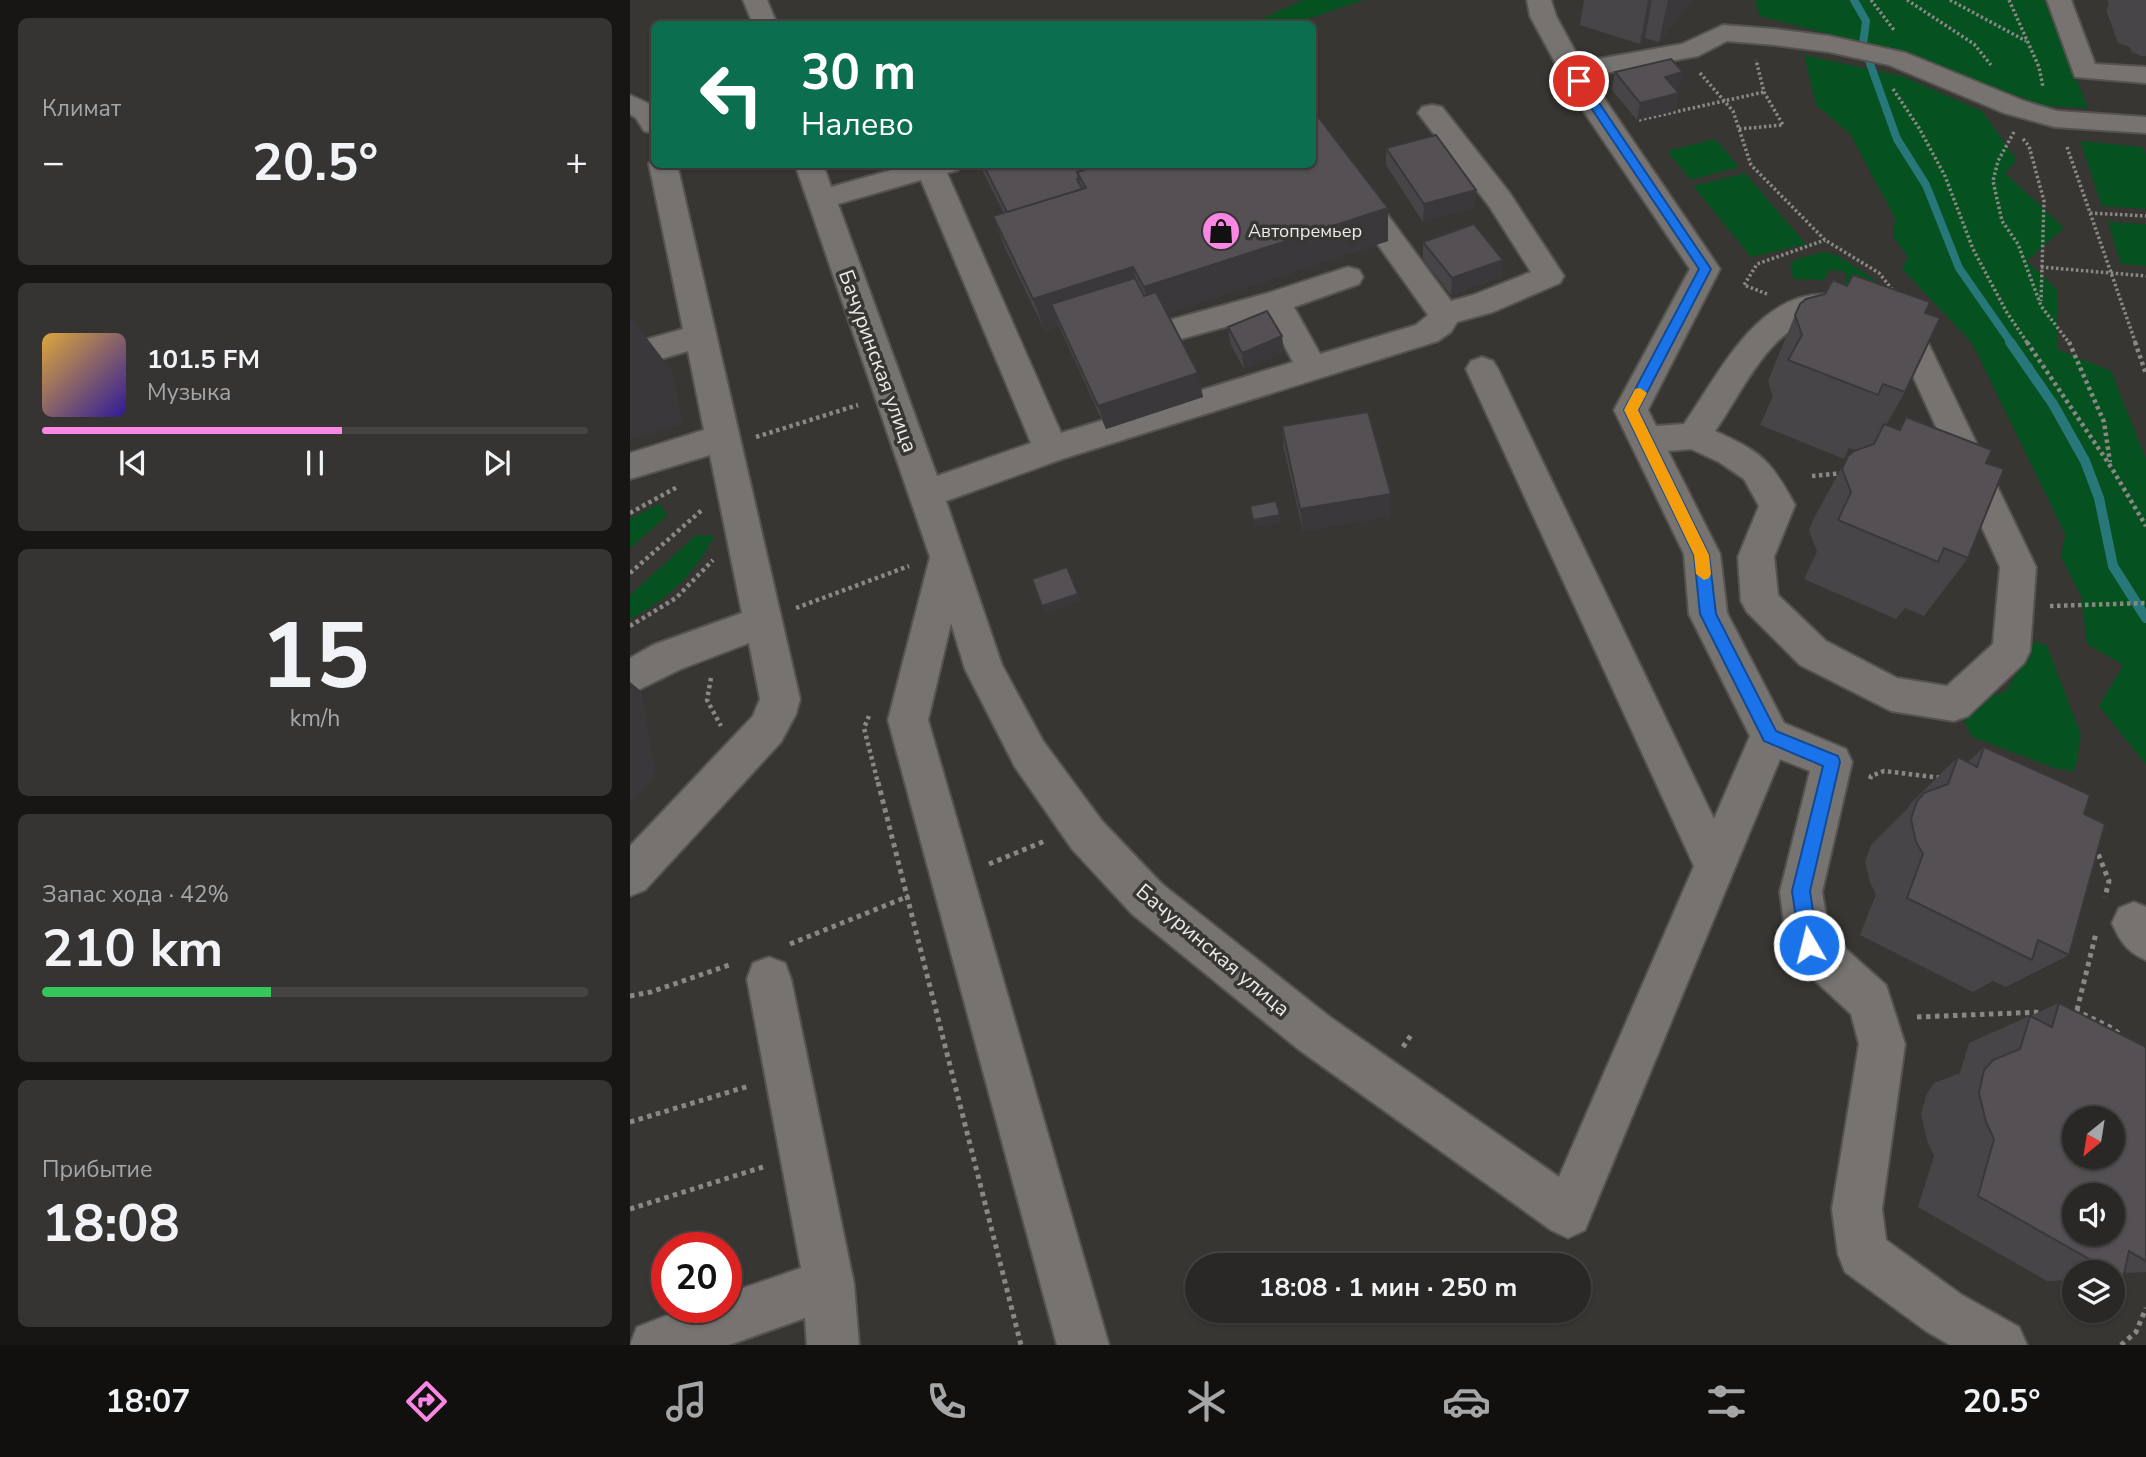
<!DOCTYPE html>
<html lang="ru">
<meta charset="utf-8">
<style>
body{margin:0;font-family:"Nunito Sans",sans-serif;background:#363432;color:#f1f3f6;height:100vh;display:flex;flex-direction:column;font-size:26px;white-space:nowrap}
*{box-sizing:border-box;margin:0}
p{font-size:23px;color:#a5a6a7}
.icon{flex:none;width:38px;height:38px;fill:none;stroke:currentColor;stroke-width:2;stroke-linecap:round;stroke-linejoin:round}
.map{position:relative;flex:1;overflow:hidden}
.side{display:flex;flex-direction:column;gap:18px;padding:18px;background:#171615;width:630px}
.side>*{flex:none}
.guide{position:absolute;left:21px;top:21px;width:665px;height:147px;border-radius:10px;box-shadow:0 2px 5px #0004,0 0 0 2px #464443;background:#0b6e4f;color:#fff;overflow:hidden}
.needle{width:46px;rotate:210deg}
.controls{position:absolute;left:1432px;top:1106px;display:grid;gap:14px}
.controls a{display:grid;place-items:center;width:63px;height:63px;border-radius:50%;background:#2a2826;box-shadow:0 2px 5px #0004,0 0 0 2px #464443;font-size:35px}
.speed{position:absolute;left:21px;top:1232px;display:flex;gap:14px;font-size:35px;font-weight:700;text-align:center}
.speed>*{display:grid;place-content:center;width:91px;height:91px;border-radius:50%;background:#2a2826;box-shadow:0 2px 5px #0004,0 0 0 2px #464443;line-height:1}
.speed .limit{border:10px solid #d22;background:#fff;color:#111}
.pin{position:absolute;display:grid;place-items:center;width:60px;height:60px;color:#fff;margin:-30px;border:4px solid #fff;border-radius:50%;box-shadow:0 2px 7px #0007}
.me{position:absolute;width:77px;margin:-38px;rotate:352deg;stroke-linejoin:round;filter:drop-shadow(0 0 5px #0008)}
.turn{display:flex;align-items:center;gap:24px;height:147px;padding:0 35px;font-size:32px}
.turn .icon{width:91px;height:91px;stroke-width:2.5}
.turn b{display:block;font-size:49px;line-height:60px}
.big{font-size:52px;font-weight:700;line-height:1.1}
.side .tile{flex:1;display:flex;flex-direction:column;justify-content:center;gap:10px;min-width:0;padding:0 24px;border-radius:10px;background:#363432}
.side .dial{align-items:center;gap:0}
.dial b{font-size:91px;line-height:1}
.song{display:flex;align-items:center;gap:21px}
.cover{width:84px;height:84px;border-radius:10px;background:linear-gradient(135deg,hsl(40 70% 55%),hsl(250 70% 35%))}
.played{height:7px;border-radius:4px;background:linear-gradient(90deg,#fb87e5 55%,#464443 55%)}
.keys{display:flex;justify-content:space-around;direction:ltr}
.heat{display:flex;justify-content:space-between;align-items:center;font-size:38px;direction:ltr}
.charge{height:10px;border-radius:5px;background:linear-gradient(90deg,#34c759 42%,#464443 0)}
.trip{position:absolute;left:555px;top:1253px;width:406px;height:70px;border-radius:35px;background:#2a2826;box-shadow:0 2px 5px #0004,0 0 0 2px #464443;font-weight:700;line-height:70px;text-align:center}
.tab-bar{display:flex;height:112px;justify-content:space-around;align-items:center;background:#11100f;color:#a5a6a7}
.tab-bar .icon{width:49px;height:49px}
.tab-bar .current{color:#fb87e5}
.tab-bar b{font-size:32px;color:#f1f3f6}
main{display:flex;flex:1;min-height:0}
.map>svg:first-child{display:block}
.green{fill:#05511f}
.lines{fill:none;stroke-linecap:round;stroke-linejoin:round}
.stream-far1{stroke:#28777b;stroke-width:8}
.stream{stroke:#28777b;stroke-width:10}
.minor-casing{stroke:#555250;stroke-width:4}
.path-far2{stroke:#8a8885;stroke-width:3.5;stroke-dasharray:2.5 2.5;stroke-linecap:butt}
.path-far1{stroke:#8a8885;stroke-width:4.5;stroke-dasharray:3.5 3.5;stroke-linecap:butt}
.path{stroke:#8a8885;stroke-width:5;stroke-dasharray:4.5 4.5;stroke-linecap:butt}
.minor{fill:#767370;fill-rule:evenodd}
.wall{fill:#484548}
.shaded-wall{fill:#3b383b}
.building{fill:#545054;stroke:#3b383b;stroke-width:2;fill-rule:evenodd}
.route{fill:#1a73e8;stroke:#114b97;stroke-width:2}
.slow{fill:#f59e0b}
.labels{text-anchor:middle;dominant-baseline:central;stroke-width:7;stroke-linejoin:round;paint-order:stroke}
.far-poi-label{font-size:18px;fill:#ebeae8;stroke:#383632;text-anchor:start}
.street-label{font-size:21px;fill:#ebeae8;stroke:#383632}
</style>
<main>
<section class="side">
<div class="tile"><p>Климат</p>
<div class="heat"><a>−</a><b class="big">20.5°</b><a>+</a></div>
</div>
<div class="tile">
<div class="song"><i class="cover"></i><div><b>101.5 FM</b><p>Музыка</p></div></div>
<div class="played"></div>
<div class="keys"><svg class="icon" aria-label="previous" viewBox="0 0 24 24"><path d="M18 5L8 12l10 7zM5 5v14"/></svg><svg class="icon" aria-label="pause" viewBox="0 0 24 24"><path d="M8 5v14M16 5v14"/></svg><svg class="icon" aria-label="next" viewBox="0 0 24 24"><path d="M6 5l10 7-10 7zM19 5v14"/></svg></div>
</div>
<div class="tile dial"><b>15</b><p>km/h</p></div>
<div class="tile"><p>Запас хода · 42%</p><b class="big">210 km</b><div class="charge"></div></div>
<div class="tile"><p>Прибытие</p><b class="big">18:08</b></div>
</section>
<div class="map">
<svg width="1516" height="1345" viewBox="0 0 1516 1345">
<rect width="100%" height="100%" fill="#383632"/>
<g class="green">
<path d="M673,0h60l-70,24h-43z"/>
<path d="M1125,0h289l44,108 -42,-2 -146,-53 -140,-37z"/>
<path d="M1174,55l98,21 80,35 35,49 -12,13 59,55 -37,33 30,28v60l54,22 35,88v306l-47,-59 24,-41 -36,-21 -6,-48 -20,-39 4,-23 -93,-191 -70,-74 6,-12 -15,-21 2,-18 -45,-84 -34,-29z"/>
<path d="M1085,139l24,28 -48,13 -24,-29z"/>
<path d="M1450,141l63,6 3,8v54l-44,-3z"/>
<path d="M1115,173l61,71 -55,13 -58,-71z"/>
<path d="M1478,222l38,2v42l-25,-2z"/>
<path d="M1194,252l13,3 41,27 4,7 -38,-3 3,-11 -4,-4 -14,-1 -5,10 -31,-1 -3,-15 6,-5z"/>
<path d="M30,503l7,13 -37,32v-29z"/>
<path d="M66,535l18,1c-18,37 -47,64 -84,83v-24z"/>
<path d="M1405,641l12,5 34,89 -6,36 -18,-2 -85,-32 -8,-16 11,-19 31,-11z"/>
</g>
<g class="lines">
<path class="stream-far1" d="M1224,0l12,21 -3,23 34,95 29,46 33,83 53,76"/>
<path class="stream" d="M1380,342l43,62 32,57 14,37 14,68 33,52"/>
<defs>
<g id="minor">
<path d="M113,0h24l10,24h-24z"/>
<path d="M897,0h24l5,16 25,46 101,-18 41,-19 52,4 54,7 77,17 118,48 33,10 89,6v16l-91,-6 -51,-14 -115,-48 -60,-13 -54,-7 -48,-4 -29,15 -109,20 131,193 -72,141 8,16 28,-2c36,-51 75,-138 151,-129 30,3 58,19 85,31l116,241 -6,84 -6,12 -56,53 -14,5 -63,-10 -91,-46 -53,-53 -6,-11 -3,-44 21,-51 -15,-27 -25,-17 -28,-13 -23,2 52,103 7,59 57,110 62,26 6,13 -30,130 7,42 57,51 19,59 -23,165 4,31 76,55 57,32 8,18h-77l-24,-14 -81,-59 -7,-18 -6,-45 27,-165 -8,-30 -58,-54 -6,-15 -7,-53 30,-121 -30,-12 -195,471 -17,8 -17,-8 -253,-181 -166,-135 -60,-65 -57,-82 -50,-98 -14,-46 -23,97 181,625h-52l-169,-625 42,-163 -135,-393h28l8,23 82,-23h49l-4,6 -11,3 114,260 232,-71 -25,-47 -87,24 -11,-3 -5,-8 5,-8 98,-27 80,-26 11,3 4,7 -4,7 -65,23 26,47 96,-29 12,-10 -116,-163v-28l10,2 129,175 22,-6 58,-23 -42,-66 -71,-93 4,-6 10,-2 10,2 67,85 55,84 -4,7 -67,29 -36,10 -6,10 -13,9 -376,118 -116,42 56,164 41,76 59,80 60,63 168,133 229,160 135,-311 -228,-497 5,-8 11,-4 11,4 5,8 216,450 36,-83 -61,-122 -5,-60 -70,-144 76,-141 -118,-175 -42,-78zM291,180l110,263 -94,33 -99,-272zM1192,316l23,2 52,23 103,226 -7,77 -46,42 -50,-8 -71,-37 -48,-46 -4,-38 21,-52c-24,-45 -34,-53 -80,-74 29,-41 53,-103 107,-115z"/>
<path d="M1417,0h24l24,64 51,3v16l-71,-6z"/>
<path d="M0,95l24,11v27l-10,-2 -8,-13 -6,-4z"/>
<path d="M24,157v7h23l123,535 -4,15 -15,28 -136,148 -15,6v-50l123,-130 7,-17 -11,-56 -68,26 -51,25v-36l23,-13 89,-32 -32,-158 -80,24v-26l74,-23 -16,-79 -58,17v-24l53,-15 -34,-165z"/>
<path d="M1504,902l12,5v53c-19,-8 -26,-19 -34,-37l7,-15z"/>
<path d="M139,957l16,6 6,16 63,305 5,61h-52l-2,-27 -76,27h-99l7,-18 52,-20h37v-13l75,-26 -54,-289 6,-16z"/>
</g>
</defs>
<use href="#minor" class="minor-casing"/>
<g class="path-far2">
<path d="M1241,0l23,30"/>
<path d="M1277,0l67,44 17,21"/>
<path d="M1320,0l76,41"/>
<path d="M1379,0l30,67 4,20"/>
<path d="M1070,73l33,38 18,54 74,75 54,33 16,20"/>
<path d="M1263,89l26,39 26,48 28,73 33,62 22,33"/>
<path d="M1009,120l125,-28"/>
<path d="M1109,129l44,-4 -19,-33 -8,-32"/>
<path d="M1384,132l-16,29 -5,20 9,40 16,23 23,62 29,38"/>
<path d="M1393,139l6,7 15,55 -3,100"/>
<path d="M1437,147l69,197"/>
<path d="M1460,213l56,3"/>
<path d="M1411,267l105,9"/>
<path d="M1137,294l-23,-9 13,-21 68,-24"/>
</g>
<g class="path-far1">
<path d="M1397,342l84,125 35,59"/>
<path d="M1439,342l35,80 6,40"/>
<path d="M1505,342l11,32"/>
<path d="M126,437l102,-32"/>
<path d="M1182,476l31,-3"/>
<path d="M0,513l49,-27"/>
<path d="M0,573l73,-64"/>
<path d="M1420,606l96,-3"/>
<path d="M166,608l113,-42"/>
<path d="M0,626l46,-28 37,-38"/>
<path d="M81,678l-4,22 14,26"/>
<path d="M239,716l-5,12 14,55"/>
<path d="M1240,779l1,-3 13,-5 58,7"/>
</g>
<g class="path">
<path d="M248,782l143,563"/>
<path d="M1465,846l14,35 -4,16"/>
<path d="M359,864l56,-23"/>
<path d="M160,944l119,-48"/>
<path d="M0,996l21,-4 81,-28"/>
<path d="M1445,1010l37,18 10,8"/>
<path d="M1447,1010l19,-77"/>
<path d="M1287,1017l125,-5"/>
<path d="M773,1047l8,-12"/>
<path d="M0,1122l119,-36"/>
<path d="M0,1209l133,-42"/>
<path d="M1491,1345l15,-13 10,-24"/>
</g>
<use href="#minor" class="minor"/>
</g>
<g class="wall">
<path d="M954,0h108l-33,42 -14,-4 -5,6 -60,-19z"/>
<path d="M1478,0h38v56h-5l-9,-4 -2,-5 -12,-4 -12,-33 3,-5z"/>
<path d="M985,72l64,18h-3l-1,21 -38,9 -25,-30z"/>
<path d="M756,148l90,42 -2,18 -51,14 -37,-57z"/>
<path d="M349,164h109l2,4 298,73 -221,73 36,83 -97,32 -47,-103 -14,5 -40,-83 -12,-32 11,-3z"/>
<path d="M793,242l79,34 -51,19 -28,-36z"/>
<path d="M1195,294l100,19 -20,79 -19,33 12,5 8,-13 80,46 -18,95 -44,58 -19,-8 -9,11 -92,-40 13,-27 -8,-22 5,-12 34,-62 7,-6 -6,-2 -5,11 -84,-34 13,-29 -5,-15 27,-66z"/>
<path d="M598,327l56,25 -40,17 -14,-26z"/>
<path d="M652,426l109,90 -88,15 -19,-82z"/>
<path d="M1354,747l100,67 -15,141 -63,32 -13,-6 -20,11 -113,-57 16,-41 -6,-12 -5,-20 6,-17 37,-37 2,-4 48,-47 10,5z"/>
<path d="M1429,1003l87,44v225l-22,1 -1,5 -11,1v-7h-38v8l-27,1 -129,-74 16,-51 -7,-16 -6,-26 6,-21 7,-10 26,-10 9,-30z"/>
</g>
<g class="shaded-wall">
<path d="M1018,0h4l-7,38 -5,6z"/>
<path d="M1038,0h24l-33,42z"/>
<path d="M1053,72l-4,18 -18,4 4,-17z"/>
<path d="M1049,93l-4,18 -38,9 3,-17z"/>
<path d="M846,190l-2,18 -51,14 1,-18z"/>
<path d="M758,208v33l-236,78 -8,-32z"/>
<path d="M873,260l-1,16 -51,19 1,-17z"/>
<path d="M503,267l8,32 -90,5 8,22 -14,5 -12,-32z"/>
<path d="M0,316l42,55 11,53 -53,16z"/>
<path d="M652,336l2,16 -40,17 -2,-16z"/>
<path d="M568,373l5,24 -97,32 -8,-23z"/>
<path d="M761,494v22l-88,15 -3,-22z"/>
<path d="M650,515l1,8 -27,5 -1,-8z"/>
<path d="M437,567l14,34 -35,12 -4,-7z"/>
<path d="M0,682l12,10 14,85 -26,26z"/>
</g>
<g class="building">
<path d="M1041,59l12,13 -18,5 14,16 -39,10 -25,-31z"/>
<path d="M682,109l76,99 -244,79 -11,-20 -100,32 -40,-83 93,-28 -9,-16 25,-8h210z"/>
<path d="M806,135l40,55 -52,14 -38,-56z"/>
<path d="M353,164h105l2,4 -13,4 2,7h-2l5,10 -75,23z"/>
<path d="M844,224l29,36 -51,18 -29,-36z"/>
<path d="M1223,275l77,27 -5,11 15,5 -35,74 -22,-8 -5,11 -90,-35 14,-25 -7,-20 5,-11 6,-5 19,-5 8,-14 14,6z"/>
<path d="M505,278l9,18 12,-4 42,81 -100,33 -47,-102z"/>
<path d="M637,311l15,25 -40,17 -14,-26z"/>
<path d="M738,412l23,82 -91,15 -18,-83z"/>
<path d="M1276,417l86,33 -6,13 18,6 -36,89 -24,-10 -6,14 -100,-42 13,-28 -9,-23 6,-13 6,-5 20,-7 10,-20 16,6z"/>
<path d="M646,501l4,14 -27,5 -3,-14z"/>
<path d="M437,567l11,27 -36,12 -10,-27z"/>
<path d="M1354,747l106,48 -6,19 21,10 -36,131 -31,-15 -6,20 -125,-62 16,-44 -7,-12 -5,-23 6,-18 7,-8 24,-9 10,-27 19,10z"/>
<path d="M1429,1003l87,44v214l-17,-10 -6,27 -145,-82 16,-57 -8,-17 -7,-29 5,-23 9,-10 27,-11 10,-33 22,11zM1444,1118h38v39h-38zM1444,1195h38v39h-38z"/>
</g>
<path class="route" d="M945,79h8l128,190 -73,141 71,145 7,59 60,117 62,25 2,6 -30,129 8,54 -3,7 -6,2 -7,-2 -2,-7 -8,-54 31,-125 -59,-25 -64,-127 -6,-59 -70,-145 75,-141 -126,-188z"/>
<path class="slow" d="M1010,388l7,5 -9,17 71,145 2,19 -2,4 -5,2 -8,-6 -2,-19 -70,-145 11,-21z"/>
<defs>
<symbol id="shop-disc" viewBox="-11 -11 22 22"><circle r="9.5" fill="#fb87e5" stroke="#383632"/><path d="M-5-2.5h2.3a2.7 3.5 0 0 1 5.4 0H5L5.5 6h-11ZM-1.5-2.5h3a1.5 2.3 0 0 0-3 0Z" fill="#111"/></symbol>
</defs>
<g fill-rule="evenodd">
<use href="#shop-disc" x="569" y="209" width="44" height="44"/>
</g>
<g class="labels">
<g class="far-poi-label">
<text x="618" y="231">Автопремьер</text>
</g>
<g class="street-label">
<text transform="translate(248 361) rotate(70)">Бачуринская улица</text>
<text transform="translate(583 950) rotate(40)">Бачуринская улица</text>
</g>
</g>
</svg>
<div class="controls">
<a><svg class="needle" viewBox="-14 -14 28 28"><path d="M0-13l5 13h-10z" fill="#e53935"/><path d="M0 13l5-13h-10z" fill="#a5a6a7"/></svg></a>
<a><svg class="icon" aria-label="sound" viewBox="0 0 24 24"><path d="M4 9h4l5-4v14l-5-4H4zM17 9q2 3 0 6"/></svg></a>
<a><svg class="icon" aria-label="layers" viewBox="0 0 24 24"><path d="M12 4l9 5-9 5-9-5zM3 14l9 5 9-5"/></svg></a>
</div>
<div class="speed"><div class="limit">20</div></div>
<div class="pin" style="left:949px;top:81px;background:#d93025"><svg class="icon" aria-label="arrive" viewBox="0 0 24 24"><path d="M6 21V4h12l-3 4 3 4H6"/></svg></div>
<svg class="me" style="left:1179px;top:945px" viewBox="-20 -20 40 40"><circle r="17" fill="#1a73e8" stroke="#fff" stroke-width="3"/><path d="M0-11L8 9 0 5-8 9z" fill="#fff"/></svg>
<div class="trip">18:08 · 1 мин · 250 m</div>
<div class="guide">
<div class="turn"><svg class="icon" aria-label="left" viewBox="0 0 24 24"><path d="M17 20v-9H6M10 6l-5 5 5 5"/></svg><div><b>30 m</b>Налево</div></div>
</div>
</div>
</main>
<nav class="tab-bar">
<b>18:07</b>
<svg class="icon current" aria-label="directions" viewBox="0 0 24 24"><path d="M12 3l9 9-9 9-9-9zM9 14v-3h6M13 9l2 2-2 2"/></svg>
<svg class="icon" aria-label="music" viewBox="0 0 24 24"><path d="M9 18V5l10-2v13"/><circle cx="6" cy="18" r="3"/><circle cx="16" cy="16" r="3"/></svg>
<svg class="icon" aria-label="phone" viewBox="0 0 24 24"><path d="M5 4h4l2 5-3 2q2 4 5 5l2-3 5 2v4C11 20 4 13 5 4z"/></svg>
<svg class="icon" aria-label="climate" viewBox="0 0 24 24"><path d="M12 3v18M4 7l16 10M4 17L20 7"/></svg>
<svg class="icon" aria-label="car" viewBox="0 0 24 24"><path d="M5 17H2v-5l4-1 3-4h7l3 4 3 1v5h-3M9 17h6M6 11h13"/><circle cx="7" cy="17" r="2"/><circle cx="17" cy="17" r="2"/></svg>
<svg class="icon" aria-label="filters" viewBox="0 0 24 24"><path d="M4 7h16M4 17h16"/><circle cx="9" cy="7" r="2"/><circle cx="15" cy="17" r="2"/></svg>
<b>20.5°</b>
</nav>
